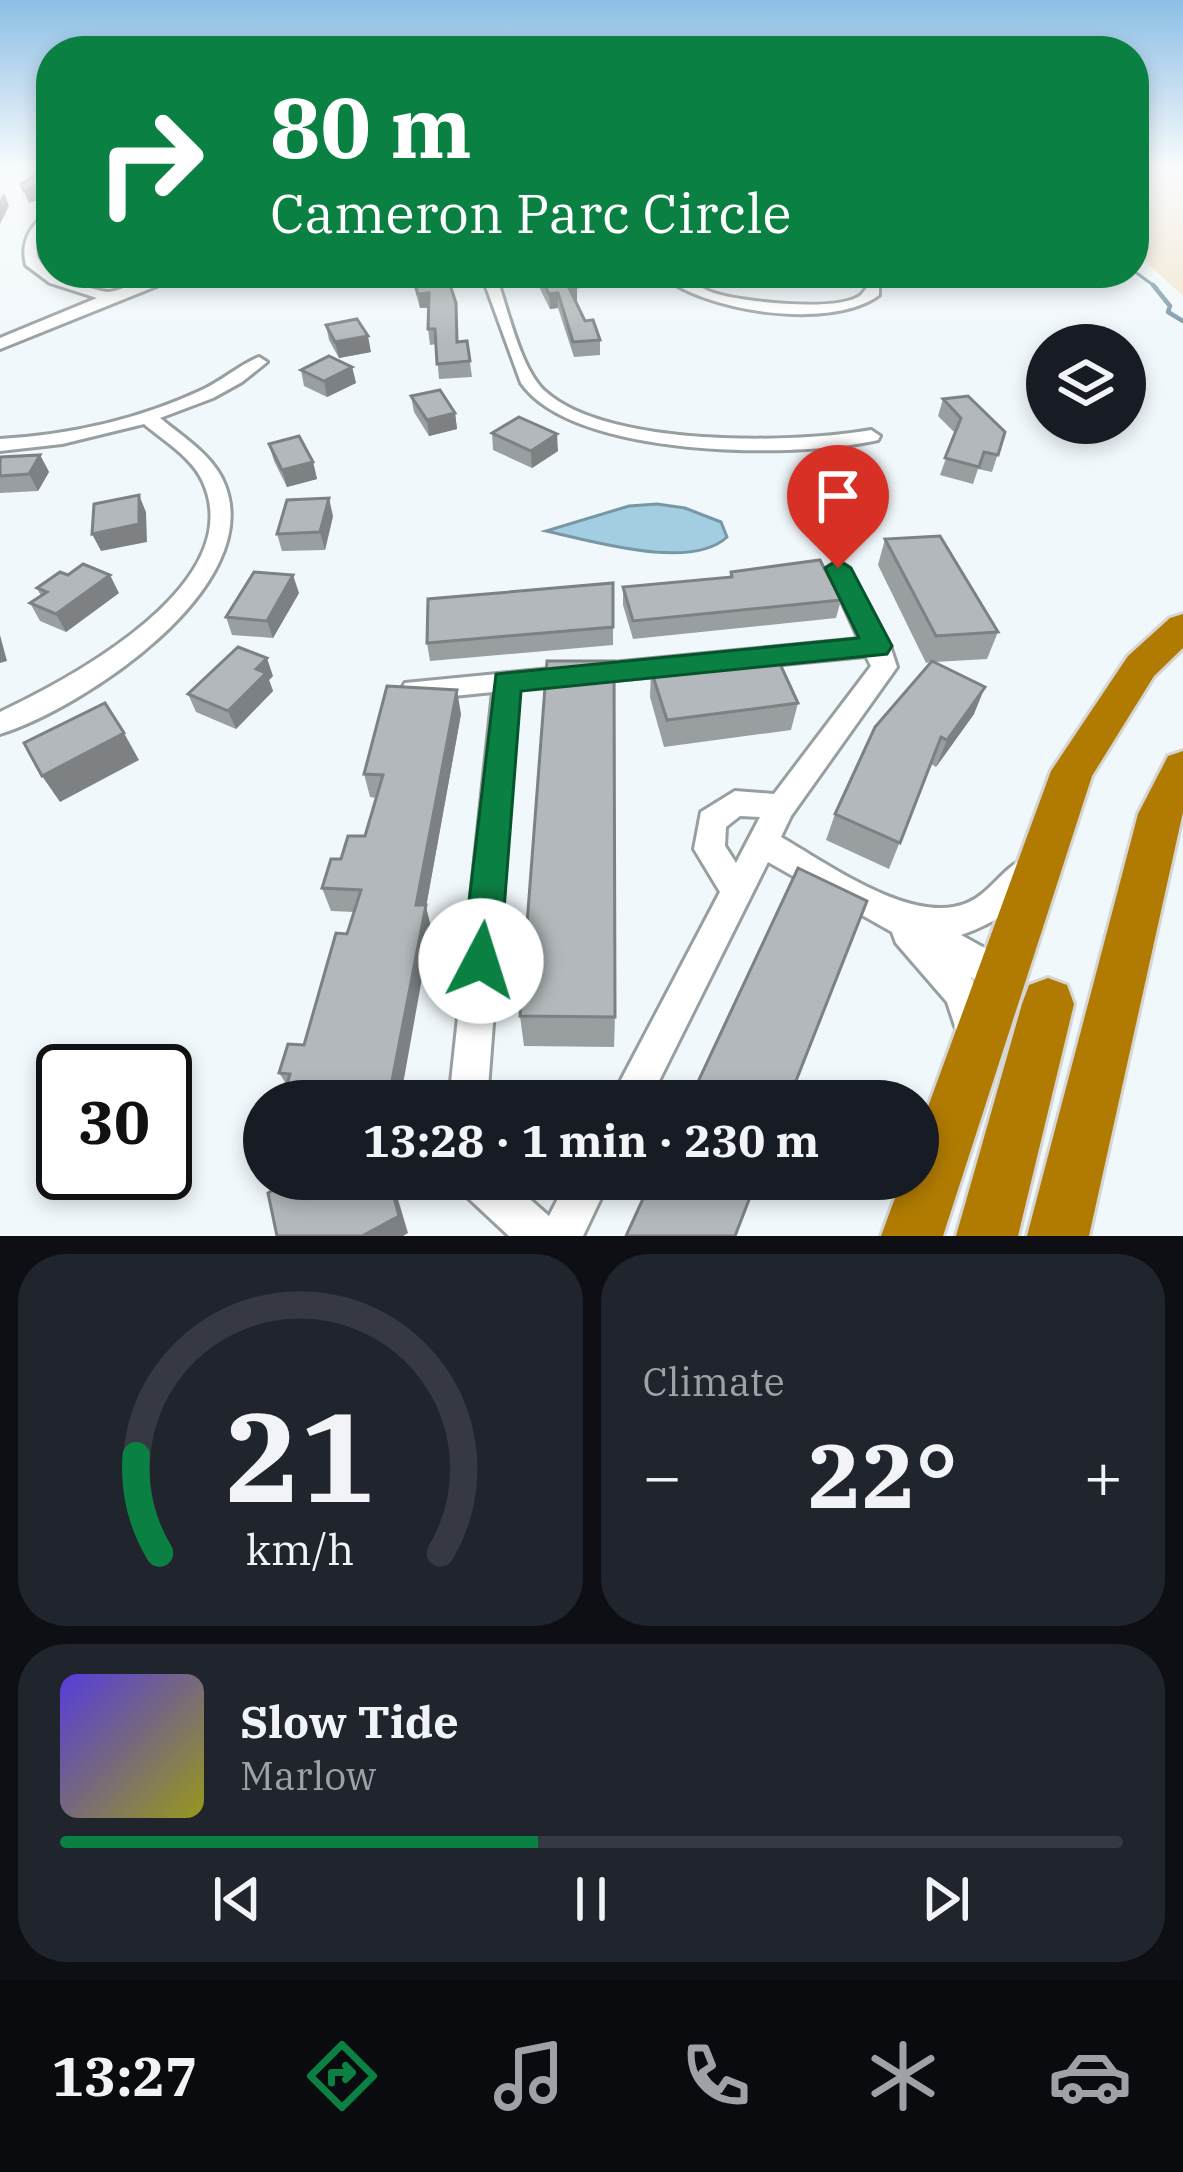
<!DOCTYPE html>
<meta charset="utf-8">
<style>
body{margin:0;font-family:"IBM Plex Serif",serif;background:#20242c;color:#f1f3f6;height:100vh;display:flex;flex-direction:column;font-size:45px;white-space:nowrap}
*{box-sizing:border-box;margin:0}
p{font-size:39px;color:#9ea1a6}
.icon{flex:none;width:66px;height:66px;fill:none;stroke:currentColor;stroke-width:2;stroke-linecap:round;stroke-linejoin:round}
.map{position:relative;height:1236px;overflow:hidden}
.details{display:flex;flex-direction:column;gap:18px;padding:18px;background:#0d0f14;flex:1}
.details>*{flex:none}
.top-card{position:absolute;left:36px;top:36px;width:1113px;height:252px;border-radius:48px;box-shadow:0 6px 18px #0003;background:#0b8043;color:#fff;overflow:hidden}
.fabs{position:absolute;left:1026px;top:324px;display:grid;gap:24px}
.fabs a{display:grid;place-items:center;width:120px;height:120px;border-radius:50%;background:#171b24;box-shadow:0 6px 18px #0003;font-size:60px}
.speed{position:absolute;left:36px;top:1044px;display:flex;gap:24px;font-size:60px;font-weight:700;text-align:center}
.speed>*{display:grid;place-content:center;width:156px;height:156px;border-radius:50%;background:#171b24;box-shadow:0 6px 18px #0003;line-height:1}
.speed .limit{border:6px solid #111;border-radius:18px;background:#fff;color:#111}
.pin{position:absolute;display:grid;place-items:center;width:102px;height:102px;color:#fff;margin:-123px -51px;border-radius:50% 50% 50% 0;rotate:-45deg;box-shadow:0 0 12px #0007}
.pin .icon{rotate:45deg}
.me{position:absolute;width:132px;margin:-66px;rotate:5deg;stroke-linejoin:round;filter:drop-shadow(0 0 9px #0008)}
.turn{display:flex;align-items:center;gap:42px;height:252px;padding:0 36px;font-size:54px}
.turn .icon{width:156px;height:156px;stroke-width:2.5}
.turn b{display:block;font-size:84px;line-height:102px}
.big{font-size:90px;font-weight:800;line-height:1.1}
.details .tile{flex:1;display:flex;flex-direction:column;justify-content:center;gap:18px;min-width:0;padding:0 42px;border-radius:48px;background:#20242c}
.details .dial{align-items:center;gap:0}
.dial svg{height:312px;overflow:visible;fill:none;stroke:#363941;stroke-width:7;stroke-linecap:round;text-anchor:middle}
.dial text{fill:#f1f3f6;stroke:none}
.song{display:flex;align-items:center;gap:36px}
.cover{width:144px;height:144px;border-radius:18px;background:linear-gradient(135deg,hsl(250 70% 55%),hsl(60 70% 35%))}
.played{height:12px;border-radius:6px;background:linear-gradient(90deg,#0b8043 45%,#363941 45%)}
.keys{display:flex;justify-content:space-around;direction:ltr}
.heat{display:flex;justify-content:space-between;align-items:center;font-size:66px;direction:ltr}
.details .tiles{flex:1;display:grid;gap:18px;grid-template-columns:1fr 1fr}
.tile:last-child{grid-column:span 2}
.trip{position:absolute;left:243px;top:1080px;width:696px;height:120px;border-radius:60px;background:#171b24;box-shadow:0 6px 18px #0003;font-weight:800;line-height:120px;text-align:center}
.tab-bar{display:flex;height:192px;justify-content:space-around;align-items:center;background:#090b0e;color:#9ea1a6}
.tab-bar .icon{width:84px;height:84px}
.tab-bar .current{color:#0b8043}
.tab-bar b{font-size:54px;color:#f1f3f6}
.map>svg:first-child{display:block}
.green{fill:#f3e5cf}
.water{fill:#a3cee1;stroke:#7897a4;stroke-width:3}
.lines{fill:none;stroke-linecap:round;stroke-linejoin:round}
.stream-far1{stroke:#7897a4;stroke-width:3}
.stream{stroke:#7897a4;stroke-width:4.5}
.minor-casing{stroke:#989fa1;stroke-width:6}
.highway-casing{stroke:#d5d5d5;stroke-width:6}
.minor{fill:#fff;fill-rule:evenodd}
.highway{fill:#b07b00;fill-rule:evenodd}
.wall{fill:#999ea1}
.shaded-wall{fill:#7d8183}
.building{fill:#b2b8bb;stroke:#7d8183;stroke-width:3}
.route{fill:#0b8043;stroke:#07532c;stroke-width:3}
</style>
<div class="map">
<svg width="1183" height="1236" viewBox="0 0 1183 1236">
<rect width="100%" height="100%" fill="#f1f8fb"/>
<path class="green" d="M1134,169h49v127l-49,-45z"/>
<path class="water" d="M657,504l28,4 36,14 6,15c-36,34 -135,4 -181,-6l83,-25z"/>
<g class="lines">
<path class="stream-far1" d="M1134,271l23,17"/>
<path class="stream" d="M1153,285l17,21 -2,6 15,9"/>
<defs>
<g id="minor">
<path d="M51,212c0,17 -17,25 -14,43 3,17 52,35 71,37 10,0 24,-9 35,-12 16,-5 29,-7 46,-7l-189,76v-11l97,-40 -47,-15 -24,-18c-6,-23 5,-42 25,-53z"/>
<path d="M481,273h14c12,32 25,97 51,119 62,55 246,52 325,38l9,6 -2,4c-83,19 -305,18 -357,-57z"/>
<path d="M659,273c21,0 33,11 52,19 27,10 127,21 150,3 4,-4 6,-9 11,-12l7,4v8c-48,36 -176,17 -220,-22z"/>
<path d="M259,357l8,5 -25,20 -29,16 -53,20c23,19 54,38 65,67 40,103 -142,223 -225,249v-22c72,-34 249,-128 203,-230 -11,-25 -39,-41 -59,-58l-82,20 -62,7v-12c69,-4 140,-20 202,-49 20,-9 37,-25 57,-33z"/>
<path d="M838,561l11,7 34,71 7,7 7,21 -106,149 -10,21c47,27 132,89 186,66 24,-10 36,-36 59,-45l11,4 5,10c-15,32 -49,52 -81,63l56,31 5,12 -5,12 -12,5 -34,-18 21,54 -5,13 -13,5 -13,-5 -14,-42 -51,-59 -4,-11 -124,-70 -119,239h-39l110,-209 -26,-43 7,-37 34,-21 39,3 97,-128 -5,-10 -347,33 -32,412h-38l44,-409 -79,8 -9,-3 -4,-7 4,-7 454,-44 -32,-71zM740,816l20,1 -24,46 -11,-17 1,-19z"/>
<path d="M457,1179h50l42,37 19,-37h42l-27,57h-74l-46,-43z"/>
</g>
<g id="highway">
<path d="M1183,614v34l-29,28 -62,100 -149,460h-62l21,-57h16v-45l133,-363 77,-115 42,-38z"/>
<path d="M1183,751v61l-94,424h-62l111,-422 30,-58z"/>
<path d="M1048,978l19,7 7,19 -56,232h-62l66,-232 7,-19z"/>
</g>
</defs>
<use href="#minor" class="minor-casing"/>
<use href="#highway" class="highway-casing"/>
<use href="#minor" class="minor"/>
<use href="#highway" class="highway"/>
</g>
<g class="wall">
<path d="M410,273h41l-2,9 7,21 2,39 9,-1 5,36 -33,2 -3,-35 -6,1 -2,-16v-21h-8z"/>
<path d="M532,273h37l7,29 9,19 15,19v15l-26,2 -16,-49 -8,1z"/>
<path d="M326,325l45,27 -32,6 -10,-18z"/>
<path d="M352,367l4,16 -29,14 -23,-11 -3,-16z"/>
<path d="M411,396l44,17 2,16 -28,7 -15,-24z"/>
<path d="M943,399l62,33 -13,40 -14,-3 -5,15 -33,-9 15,-42 -17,-17z"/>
<path d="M492,433l66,18 -26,17 -39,-18z"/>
<path d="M269,444l44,18 4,17 -30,8 -13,-26z"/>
<path d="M40,455l9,17 -11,19 -38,2v-36z"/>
<path d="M333,516l-8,34 -43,1 -5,-17z"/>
<path d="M885,539l113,93 -11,27 -52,3 39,52 -38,53 -5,-3 -42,105 -63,-29 9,-26 95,-152 -4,1 -48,-98z"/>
<path d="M731,572l110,28 -5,18 -203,21 -10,-34v-18l107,-10z"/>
<path d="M613,583v62l-183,16 -3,-18z"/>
<path d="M37,588l82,5 -53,39 -26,-11 -10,-18 11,-7z"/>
<path d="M299,593l-26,45 -41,-3 -6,-18z"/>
<path d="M651,670l147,33 -7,27 -127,17 -14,-50z"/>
<path d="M273,676l-4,4 4,11 -37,38 -40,-17 -8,-18z"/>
<path d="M461,714l-35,193 5,21 -144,157 -8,-12 25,-28 50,-133 -23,-1 -9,-23 19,-29 24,-23 11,-38 -6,-1 -6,-23z"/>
<path d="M520,1016l95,1 -1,30 -90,-1z"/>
</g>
<g class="shaded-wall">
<path d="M51,181v14l-22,8 -5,-12z"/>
<path d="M4,193l5,13 -9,18v-24z"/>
<path d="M577,287v15l-8,1v-15z"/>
<path d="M429,293l2,14 -11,1 -2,-14z"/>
<path d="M558,293v15l-8,1 -1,-15z"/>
<path d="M368,336l3,16 -32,6 -4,-16z"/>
<path d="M352,367l4,16 -29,14 -3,-16z"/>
<path d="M455,413l2,16 -28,7 -2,-16z"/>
<path d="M557,434l1,17 -26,17 -1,-17z"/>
<path d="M40,455l9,17 -11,19 -9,-17z"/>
<path d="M313,462l4,17 -30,8 -5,-17z"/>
<path d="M139,495l7,17 1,30 -46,9 -9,-17z"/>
<path d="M329,498l4,18 -8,34 -5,-18z"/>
<path d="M110,575l9,18 -53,39 -10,-18z"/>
<path d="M293,575l6,18 -26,45 -6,-17z"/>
<path d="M0,635l7,26 -7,2z"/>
<path d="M267,658l6,18 -4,4 4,11 -37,38 -8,-18 28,-42z"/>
<path d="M985,687l-11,27 -38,53 11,-27z"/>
<path d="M457,690l4,24 -35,193 5,21 -31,173h-12l28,-196z"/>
<path d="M124,733l15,27 -79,42 -18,-26z"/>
<path d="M389,1179h3l16,54 -5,3h-41z"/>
</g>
<g class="building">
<path d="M44,169h7v12l-27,10 -3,-7z"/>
<path d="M412,273h34l10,30 1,39 10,-1 3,20 -33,3 -2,-35h-7l1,-36 -11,1z"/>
<path d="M539,273h30l8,14 -8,1 16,33 8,-1 7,20 -27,2 -15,-49 -9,1z"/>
<path d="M357,319l11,17 -33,6 -9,-17z"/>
<path d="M329,356l23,11 -28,14 -23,-11z"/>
<path d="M440,390l15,23 -28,7 -16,-24z"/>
<path d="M968,396l37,36 -7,23 -14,-3 -5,15 -34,-9 16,-40 -18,-19z"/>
<path d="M519,417l38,17 -26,17 -39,-18z"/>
<path d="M299,436l14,26 -31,8 -13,-26z"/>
<path d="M40,455l-11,19 -29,2v-19z"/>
<path d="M139,495v29l-47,10 2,-30z"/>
<path d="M329,498l-9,34 -43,2 10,-34z"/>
<path d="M940,536l58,96 -62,4 -51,-97z"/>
<path d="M820,560l21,40 -208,21 -10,-34 109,-10 -1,-5z"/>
<path d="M83,564l27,11 -54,39 -26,-11 17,-11 -10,-4 23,-16 8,3z"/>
<path d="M254,572l39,3 -26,46 -41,-4z"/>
<path d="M613,583v44l-186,16 1,-44z"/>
<path d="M238,647l29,11 -11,11 10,4 -38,38 -40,-17z"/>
<path d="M776,655l22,48 -131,17 -16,-50z"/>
<path d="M547,661h67l1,356 -95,-1z"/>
<path d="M932,661l53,26 -38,53 -6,-3 -41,106 -65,-29 40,-87z"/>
<path d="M387,686l70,4 -41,215h10l-38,196h-106l8,-27 -11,-1 9,-29 16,1 32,-112 11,1 14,-44 -39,-2 9,-29h10l7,-23h17l18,-61 -19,-1z"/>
<path d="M105,703l19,30 -82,43 -18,-33z"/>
<path d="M798,868l69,33 -79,200h-99z"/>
<path d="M294,1179h95l10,37 -37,20h-85l-9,-43z"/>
<path d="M652,1179h105l-22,57h-109z"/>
</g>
<linearGradient id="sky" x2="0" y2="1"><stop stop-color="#8cbee5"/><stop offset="0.49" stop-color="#f9fcfd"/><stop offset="1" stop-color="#f9fcfd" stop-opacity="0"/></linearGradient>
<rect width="1183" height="342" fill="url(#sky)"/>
<path class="route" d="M838,560l13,8 41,78 -5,8 -366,37 -21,270 -5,13 -14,6 -14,-6 -5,-13 34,-287 363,-36 -34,-70z"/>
</svg>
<div class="fabs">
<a><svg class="icon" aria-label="layers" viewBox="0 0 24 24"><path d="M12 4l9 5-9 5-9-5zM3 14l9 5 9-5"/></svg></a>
</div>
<div class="speed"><div class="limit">30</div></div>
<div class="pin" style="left:838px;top:568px;background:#d93025"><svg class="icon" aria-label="arrive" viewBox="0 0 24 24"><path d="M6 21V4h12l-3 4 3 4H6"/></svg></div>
<svg class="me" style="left:481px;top:961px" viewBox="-20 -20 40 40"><circle r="19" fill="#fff"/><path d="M0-13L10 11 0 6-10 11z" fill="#0b8043"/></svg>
<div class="trip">13:28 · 1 min · 230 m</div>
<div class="top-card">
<div class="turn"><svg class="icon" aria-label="right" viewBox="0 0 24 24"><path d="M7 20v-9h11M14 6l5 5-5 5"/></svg><div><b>80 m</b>Cameron Parc Circle</div></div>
</div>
</div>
<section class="details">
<div class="tiles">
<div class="tile dial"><svg viewBox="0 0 100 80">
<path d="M14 69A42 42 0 1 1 86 69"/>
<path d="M14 69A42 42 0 0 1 8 44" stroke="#0b8043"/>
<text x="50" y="56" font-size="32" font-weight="700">21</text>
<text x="50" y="72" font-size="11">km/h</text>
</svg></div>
<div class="tile"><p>Climate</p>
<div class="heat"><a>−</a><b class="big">22°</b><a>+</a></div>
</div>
<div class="tile">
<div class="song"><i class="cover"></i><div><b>Slow Tide</b><p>Marlow</p></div></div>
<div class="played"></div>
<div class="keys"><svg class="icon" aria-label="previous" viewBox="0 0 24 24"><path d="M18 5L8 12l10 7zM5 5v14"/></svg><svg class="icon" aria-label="pause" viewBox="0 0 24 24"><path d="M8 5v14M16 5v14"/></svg><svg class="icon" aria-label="next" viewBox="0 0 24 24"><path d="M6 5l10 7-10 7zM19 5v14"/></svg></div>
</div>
</div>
</section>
<nav class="tab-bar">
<b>13:27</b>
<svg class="icon current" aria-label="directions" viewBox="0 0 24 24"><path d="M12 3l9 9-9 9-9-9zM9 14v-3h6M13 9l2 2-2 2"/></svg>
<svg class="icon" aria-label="music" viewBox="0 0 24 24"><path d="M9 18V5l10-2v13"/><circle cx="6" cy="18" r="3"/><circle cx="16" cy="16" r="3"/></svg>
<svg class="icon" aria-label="phone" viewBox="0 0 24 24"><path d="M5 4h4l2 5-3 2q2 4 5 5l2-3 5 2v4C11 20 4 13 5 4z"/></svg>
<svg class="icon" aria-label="climate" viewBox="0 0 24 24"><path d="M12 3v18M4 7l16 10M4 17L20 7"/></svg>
<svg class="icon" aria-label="car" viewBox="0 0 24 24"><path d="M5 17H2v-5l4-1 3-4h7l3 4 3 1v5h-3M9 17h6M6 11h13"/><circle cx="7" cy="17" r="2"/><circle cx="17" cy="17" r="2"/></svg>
</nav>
